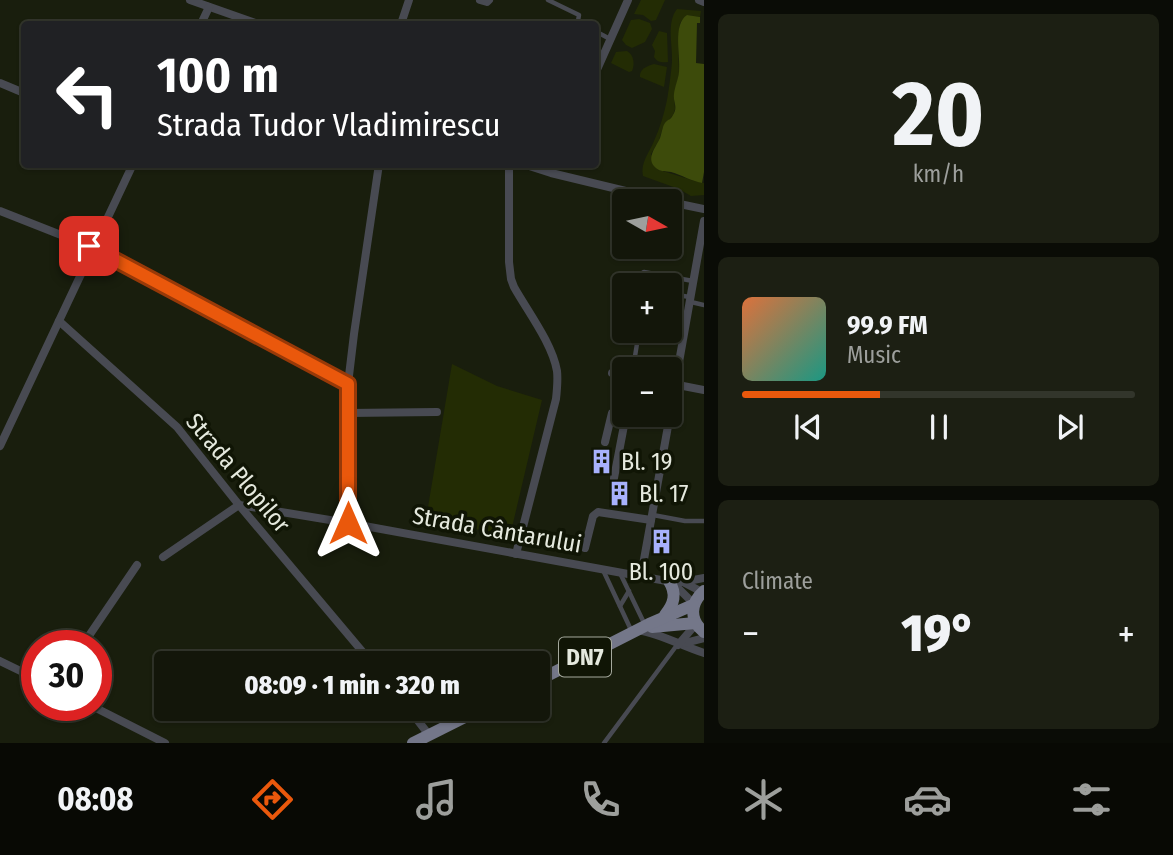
<!DOCTYPE html>
<meta charset="utf-8">
<style>
body{margin:0;font-family:"Fira Sans Condensed",sans-serif;background:#1c1f13;color:#f1f3f6;height:100vh;display:flex;flex-direction:column;font-size:26px;white-space:nowrap}
*{box-sizing:border-box;margin:0}
p{font-size:23px;color:#9d9f9c}
.icon{flex:none;width:38px;height:38px;fill:none;stroke:currentColor;stroke-width:2;stroke-linecap:round;stroke-linejoin:round}
.map{position:relative;flex:1;overflow:hidden}
.panel{display:flex;flex-direction:column;gap:14px;padding:14px;background:#0a0c06;width:469px}
.panel>*{flex:none}
.top-card{position:absolute;left:21px;top:21px;width:578px;height:147px;border-radius:7px;box-shadow:0 2px 5px #0004,0 0 0 2px #32352b;background:#202124;color:#fff;overflow:hidden}
.needle{width:46px;rotate:99deg}
.fabs{position:absolute;left:612px;top:189px;display:grid;gap:14px}
.fabs a{display:grid;place-items:center;width:70px;height:70px;border-radius:7px;background:#13160a;box-shadow:0 2px 5px #0004,0 0 0 2px #32352b;font-size:35px}
.speed{position:absolute;left:21px;top:630px;display:flex;gap:14px;font-size:35px;font-weight:700;text-align:center}
.speed>*{display:grid;place-content:center;width:91px;height:91px;border-radius:50%;background:#13160a;box-shadow:0 2px 5px #0004,0 0 0 2px #32352b;line-height:1}
.speed .limit{border:10px solid #d22;background:#fff;color:#111}
.pin{position:absolute;display:grid;place-items:center;width:60px;height:60px;color:#fff;margin:-30px;border-radius:14px;box-shadow:0 4px 10px #0006}
.me{position:absolute;width:77px;margin:-38px;rotate:0deg;stroke-linejoin:round;filter:drop-shadow(0 0 5px #0008)}
.turn{display:flex;align-items:center;gap:24px;height:147px;padding:0 21px;font-size:32px}
.turn .icon{width:91px;height:91px;stroke-width:2.5}
.turn b{display:block;font-size:49px;line-height:60px}
.big{font-size:52px;font-weight:800;line-height:1.1}
.panel .card{flex:1;display:flex;flex-direction:column;justify-content:center;gap:10px;min-width:0;padding:0 24px;border-radius:10px;background:#1c1f13}
.panel .dial{align-items:center;gap:0}
.dial b{font-size:91px;line-height:1}
.song{display:flex;align-items:center;gap:21px}
.cover{width:84px;height:84px;border-radius:10px;background:linear-gradient(135deg,hsl(20 70% 55%),hsl(170 70% 35%))}
.played{height:7px;border-radius:4px;background:linear-gradient(90deg,#ea580c 35%,#32352b 35%)}
.keys{display:flex;justify-content:space-around;direction:ltr}
.heat{display:flex;justify-content:space-between;align-items:center;font-size:38px;direction:ltr}
.trip{position:absolute;left:154px;top:651px;width:396px;height:70px;border-radius:7px;background:#13160a;box-shadow:0 2px 5px #0004,0 0 0 2px #32352b;font-weight:800;line-height:70px;text-align:center}
.menu{display:flex;height:112px;justify-content:space-around;align-items:center;background:#080904;color:#9d9f9c}
.menu .icon{width:49px;height:49px}
.menu .active{color:#ea580c}
.menu b{font-size:32px;color:#f1f3f6}
main{display:flex;flex:1;min-height:0}
.map>svg:first-child{display:block}
.green{fill:#232c04}
.water{fill:#3d4b0b}
.lines{fill:none;stroke-linecap:round;stroke-linejoin:round}
.service{stroke:#484a52;stroke-width:4.5}
.minor{stroke:#484a52;stroke-width:8}
.primary{stroke:#747789;stroke-width:12}
.route-casing{stroke:#983908;stroke-width:18}
.route{stroke:#ea580c;stroke-width:12}
.labels{text-anchor:middle;dominant-baseline:central;stroke-width:7;stroke-linejoin:round;paint-order:stroke}
.shield{fill:#101505;stroke:#a5a99d;stroke-width:2}
.shield-label{font-size:23px;font-weight:bold;fill:#e5e9de}
.poi-label{font-size:24px;fill:#e5e9de;stroke:#101505;text-anchor:start}
.street-label{font-size:24px;fill:#e5e9de;stroke:#101505}
</style>
<main>
<div class="map">
<svg width="704" height="743" viewBox="0 0 704 743">
<rect width="100%" height="100%" fill="#191e0d"/>
<g class="green">
<path d="M641,0h24l-9,20 -5,1 -8,-6 -9,-1z"/>
<path d="M677,9l24,2 -1,6 -13,-2 -7,8 -2,17 1,33 -5,25 1,11 -2,6 -10,12 -4,13 -8,14 7,16c15,3 30,10 46,13v12l-13,1 -12,-7 -36,-13c-3,-13 6,-23 11,-35 6,-13 10,-27 13,-41 2,-12 4,-26 5,-38 1,-17 -6,-39 5,-53z"/>
<path d="M639,19l11,4 2,6 -7,13 -13,6 -6,-3 -4,-5 9,-20z"/>
<path d="M659,31l8,2 1,29c-6,1 -11,0 -14,-5l1,-6 -3,-6z"/>
<path d="M627,51c7,4 8,13 5,20l-3,1 -18,-9 5,-11z"/>
<path d="M654,64l13,3 -3,20 -24,-10c-1,-8 7,-11 14,-13z"/>
<path d="M452,364l45,22 45,14 -32,136 -84,-17z"/>
</g>
<path class="water" d="M687,15l13,2v6h-3l-1,40 8,1v108l-2,11c-11,-2 -20,-8 -31,-11 -5,-1 -11,0 -15,-4 -11,-9 0,-21 4,-30 2,-5 2,-11 5,-15 4,-5 5,-2 8,-8 4,-6 2,-10 1,-16 -1,-9 4,-18 5,-27 2,-16 -7,-47 8,-57z"/>
<g class="lines">
<g class="service">
<path d="M548,0l31,15 -1,6 4,3"/>
<path d="M595,31l15,8"/>
<path d="M637,285l2,-10 5,-3 49,9"/>
<path d="M670,294l20,3"/>
<path d="M691,302l13,3"/>
<path d="M633,369l6,-38"/>
<path d="M653,515l32,6h19"/>
<path d="M603,570l29,62"/>
<path d="M620,573l25,52"/>
<path d="M620,606l9,-15"/>
<path d="M604,743l73,-98"/>
</g>
<g class="minor">
<path d="M190,0l68,24"/>
<path d="M480,0l7,2 2,-2"/>
<path d="M699,0l5,2"/>
<path d="M201,24l8,-17"/>
<path d="M401,24l8,-24"/>
<path d="M595,74l33,-74"/>
<path d="M0,83l24,10"/>
<path d="M509,164v98l2,17 3,8c14,25 38,56 43,84 1,9 0,19 -1,28l-40,155"/>
<path d="M523,164l28,9 116,28"/>
<path d="M670,202l34,7"/>
<path d="M0,211l94,37 254,136"/>
<path d="M59,321l118,106 62,78 133,158"/>
<path d="M612,373l13,3"/>
<path d="M673,384l31,6"/>
<path d="M348,413l89,-1"/>
<path d="M670,413l34,-192"/>
<path d="M640,415l29,4"/>
<path d="M605,442l7,-29 5,-2 8,1"/>
<path d="M0,446l133,-282"/>
<path d="M614,478l12,-63"/>
<path d="M348,523v-139l6,-50 25,-170"/>
<path d="M585,548l8,-32 5,-4 53,8"/>
<path d="M163,557l76,-52 109,18 324,59h11l19,10"/>
<path d="M641,576l29,-161"/>
<path d="M672,582l22,22"/>
<path d="M683,582l21,-4"/>
<path d="M638,630c23,4 44,16 66,23"/>
<path d="M681,644l23,-6"/>
<path d="M678,645l18,-21"/>
<path d="M82,646l55,-81"/>
<path d="M0,661l37,18"/>
<path d="M90,705l75,38"/>
<path d="M409,709l20,26"/>
</g>
<g class="primary">
<path d="M704,591c-14,12 -15,29 0,41"/>
<path d="M665,615c9,-11 12,-21 4,-34"/>
<path d="M652,627l43,-4"/>
<path d="M537,681l112,-57 44,-19"/>
<path d="M413,743l68,-34"/>
</g>
</g>
<g class="lines">
<defs>
<path id="route" d="M89,246l259,138v139"/>
</defs>
<use href="#route" class="route-casing"/>
<use href="#route" class="route"/>
</g>
<defs>
<symbol id="building-bare" viewBox="-9 -9 18 18"><path d="M-4-6H4V6H1V3H-1V6H-4ZM-2.5-4.3h1.7v1.8h-1.7ZM.8-4.3h1.7v1.8H.8ZM-2.5-1h1.7V.8h-1.7ZM.8-1h1.7V.8H.8Z" fill="#a7b1fc" stroke="#101505" stroke-width="2.5" paint-order="stroke"/></symbol>
</defs>
<g fill-rule="evenodd">
<use href="#building-bare" x="584" y="444" width="35" height="35"/>
<use href="#building-bare" x="602" y="476" width="35" height="35"/>
<use href="#building-bare" x="644" y="524" width="35" height="35"/>
</g>
<g class="labels">
<rect class="shield" x="559" y="637.5" width="52" height="39" rx="5"/>
<g class="shield-label">
<text x="585" y="657">DN7</text>
</g>
<g class="poi-label">
<text x="621" y="462">Bl. 19</text>
<text x="639" y="494">Bl. 17</text>
<text x="661" y="572" text-anchor="middle">Bl. 100</text>
</g>
<g class="street-label">
<text transform="translate(238 473) rotate(50)">Strada Plopilor</text>
<text transform="translate(497 530) rotate(10)">Strada Cântarului</text>
</g>
</g>
</svg>
<div class="fabs">
<a><svg class="needle" viewBox="-14 -14 28 28"><path d="M0-13l5 13h-10z" fill="#e53935"/><path d="M0 13l5-13h-10z" fill="#9d9f9c"/></svg></a>
<a>+</a>
<a>−</a>
</div>
<div class="speed"><div class="limit">30</div></div>
<div class="pin" style="left:89px;top:246px;background:#d93025"><svg class="icon" aria-label="arrive" viewBox="0 0 24 24"><path d="M6 21V4h12l-3 4 3 4H6"/></svg></div>
<svg class="me" style="left:348px;top:523px" viewBox="-20 -20 40 40"><path d="M0-17L14 15 0 8-14 15z" fill="#ea580c" stroke="#fff" stroke-width="4"/></svg>
<div class="trip">08:09 · 1 min · 320 m</div>
<div class="top-card">
<div class="turn"><svg class="icon" aria-label="left" viewBox="0 0 24 24"><path d="M17 20v-9H6M10 6l-5 5 5 5"/></svg><div><b>100 m</b>Strada Tudor Vladimirescu</div></div>
</div>
</div>
<section class="panel">
<div class="card dial"><b>20</b><p>km/h</p></div>
<div class="card">
<div class="song"><i class="cover"></i><div><b>99.9 FM</b><p>Music</p></div></div>
<div class="played"></div>
<div class="keys"><svg class="icon" aria-label="previous" viewBox="0 0 24 24"><path d="M18 5L8 12l10 7zM5 5v14"/></svg><svg class="icon" aria-label="pause" viewBox="0 0 24 24"><path d="M8 5v14M16 5v14"/></svg><svg class="icon" aria-label="next" viewBox="0 0 24 24"><path d="M6 5l10 7-10 7zM19 5v14"/></svg></div>
</div>
<div class="card"><p>Climate</p>
<div class="heat"><a>−</a><b class="big">19°</b><a>+</a></div>
</div>
</section>
</main>
<nav class="menu">
<b>08:08</b>
<svg class="icon active" aria-label="directions" viewBox="0 0 24 24"><path d="M12 3l9 9-9 9-9-9zM9 14v-3h6M13 9l2 2-2 2"/></svg>
<svg class="icon" aria-label="music" viewBox="0 0 24 24"><path d="M9 18V5l10-2v13"/><circle cx="6" cy="18" r="3"/><circle cx="16" cy="16" r="3"/></svg>
<svg class="icon" aria-label="phone" viewBox="0 0 24 24"><path d="M5 4h4l2 5-3 2q2 4 5 5l2-3 5 2v4C11 20 4 13 5 4z"/></svg>
<svg class="icon" aria-label="climate" viewBox="0 0 24 24"><path d="M12 3v18M4 7l16 10M4 17L20 7"/></svg>
<svg class="icon" aria-label="car" viewBox="0 0 24 24"><path d="M5 17H2v-5l4-1 3-4h7l3 4 3 1v5h-3M9 17h6M6 11h13"/><circle cx="7" cy="17" r="2"/><circle cx="17" cy="17" r="2"/></svg>
<svg class="icon" aria-label="filters" viewBox="0 0 24 24"><path d="M4 7h16M4 17h16"/><circle cx="9" cy="7" r="2"/><circle cx="15" cy="17" r="2"/></svg>
</nav>
